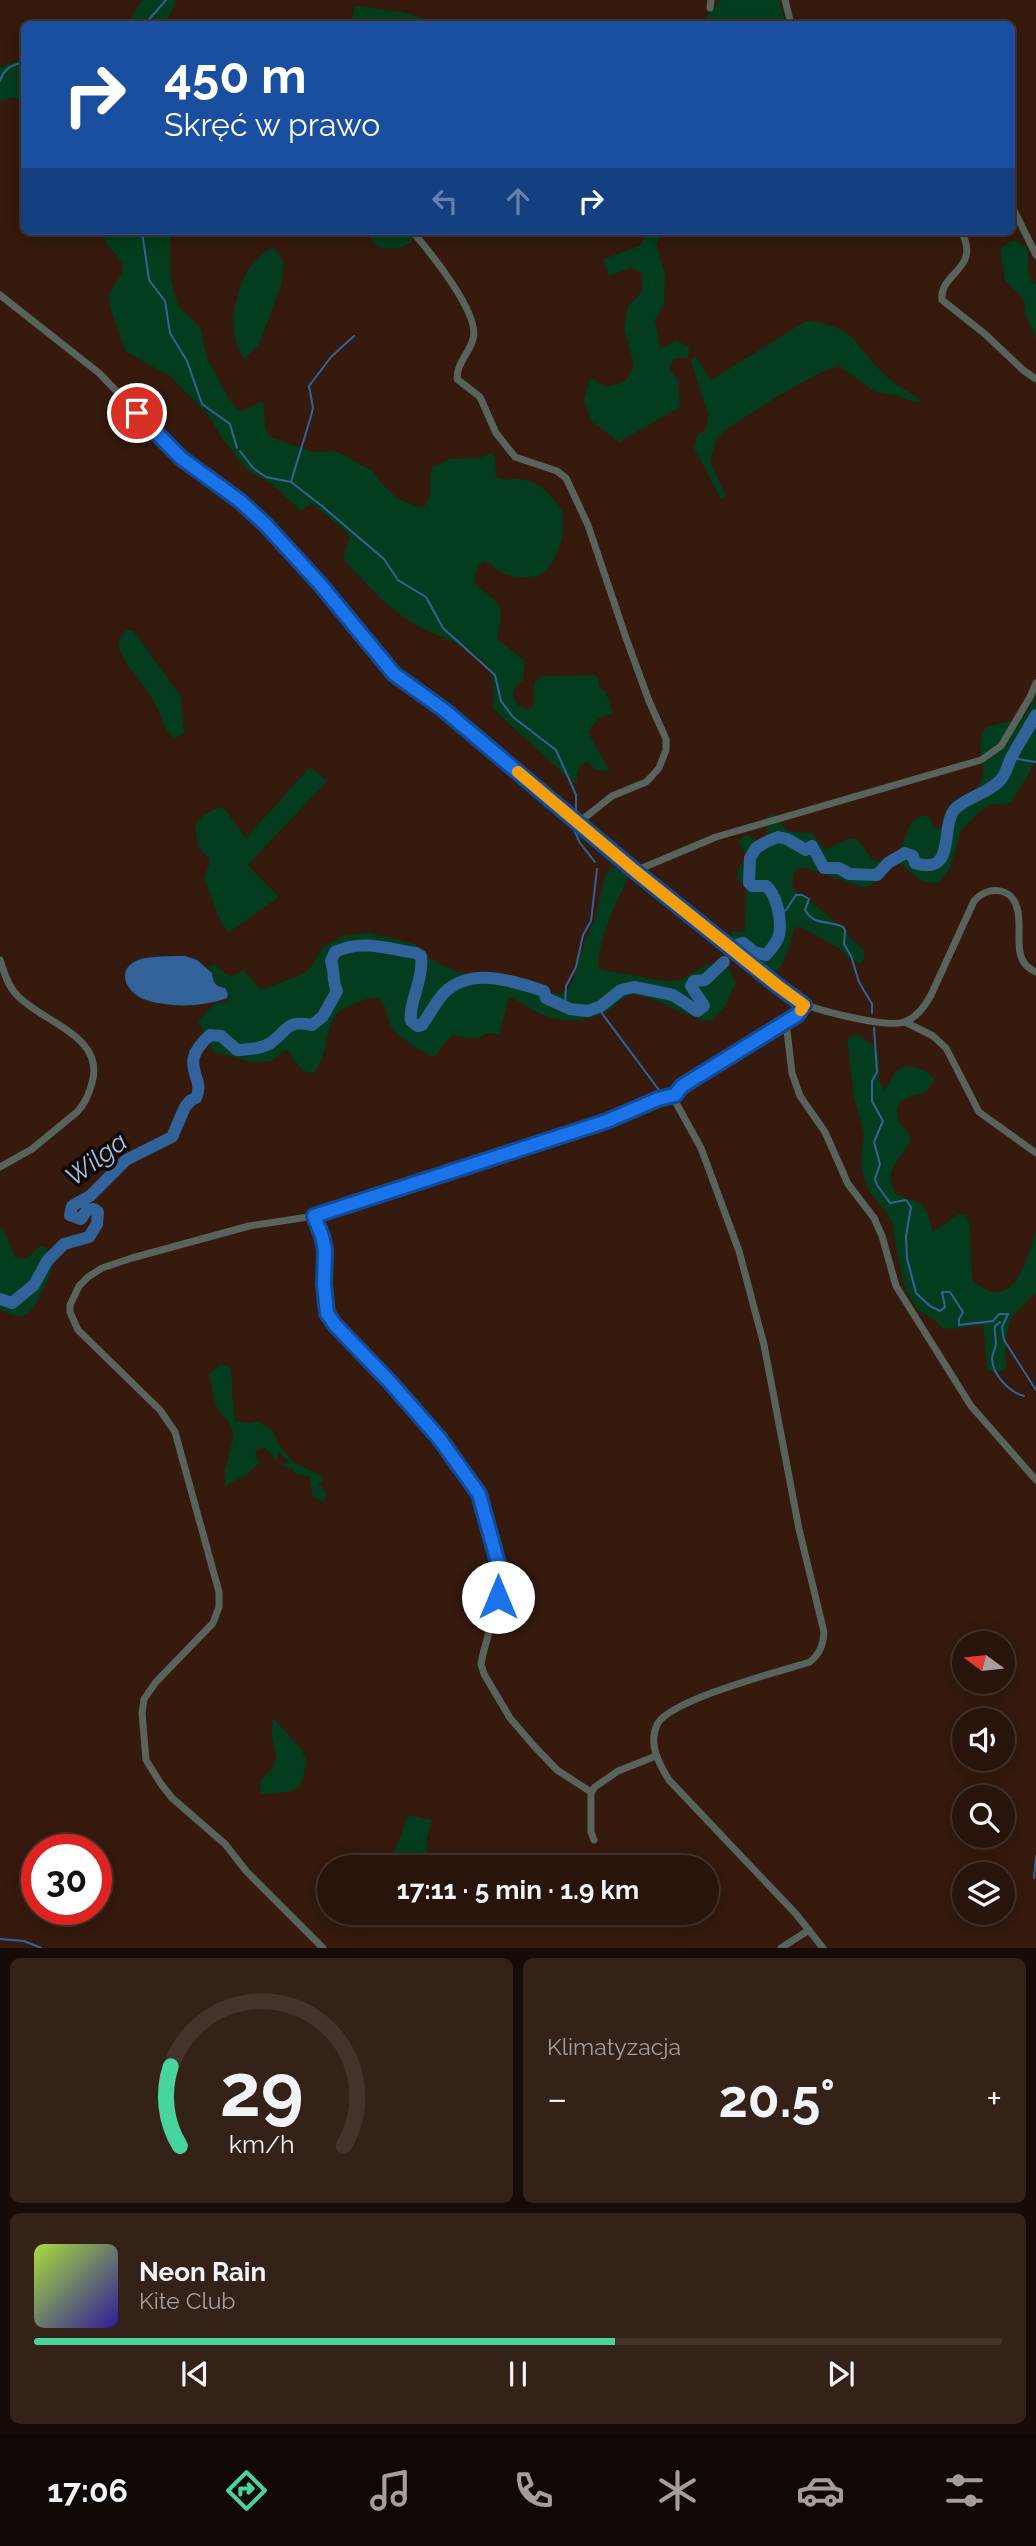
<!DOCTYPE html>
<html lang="pl">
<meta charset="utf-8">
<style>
body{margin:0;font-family:Raleway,sans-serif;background:#342118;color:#f1f3f6;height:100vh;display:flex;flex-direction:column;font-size:26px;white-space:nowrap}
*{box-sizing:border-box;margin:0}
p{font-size:23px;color:#a59e9c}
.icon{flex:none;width:38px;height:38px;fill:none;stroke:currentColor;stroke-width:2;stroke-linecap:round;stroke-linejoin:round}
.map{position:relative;height:1948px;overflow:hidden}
.side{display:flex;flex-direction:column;gap:10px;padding:10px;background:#160b06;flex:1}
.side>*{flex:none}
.banner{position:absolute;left:21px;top:21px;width:994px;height:214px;border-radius:10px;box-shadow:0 4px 18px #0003,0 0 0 2px #44332b;background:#1a4fa0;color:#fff;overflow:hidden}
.needle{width:46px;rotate:285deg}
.tools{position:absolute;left:952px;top:1631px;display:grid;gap:14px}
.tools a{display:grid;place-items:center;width:63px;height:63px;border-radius:50%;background:#28140a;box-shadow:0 4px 18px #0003,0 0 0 2px #44332b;font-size:35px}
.speed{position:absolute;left:21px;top:1834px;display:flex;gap:14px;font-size:35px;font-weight:700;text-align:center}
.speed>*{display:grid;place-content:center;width:91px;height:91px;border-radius:50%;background:#28140a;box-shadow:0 4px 18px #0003,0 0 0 2px #44332b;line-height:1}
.speed .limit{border:10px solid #d22;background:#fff;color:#111}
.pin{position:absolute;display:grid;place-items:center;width:60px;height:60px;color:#fff;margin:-30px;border:4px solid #fff;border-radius:50%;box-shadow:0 2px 7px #0007}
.me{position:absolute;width:77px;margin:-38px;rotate:0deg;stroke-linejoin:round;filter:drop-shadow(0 0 5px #0008)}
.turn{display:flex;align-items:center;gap:24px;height:147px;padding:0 28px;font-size:32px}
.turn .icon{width:91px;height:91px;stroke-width:2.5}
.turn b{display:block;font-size:49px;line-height:60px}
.lanes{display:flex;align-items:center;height:66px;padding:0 28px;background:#0003;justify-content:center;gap:35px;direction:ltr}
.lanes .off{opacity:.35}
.big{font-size:52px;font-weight:700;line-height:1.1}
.side .tile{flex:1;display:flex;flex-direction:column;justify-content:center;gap:10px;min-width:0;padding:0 24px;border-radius:10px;background:#342118}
.side .dial{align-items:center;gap:0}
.dial svg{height:182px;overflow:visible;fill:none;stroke:#44332b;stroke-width:7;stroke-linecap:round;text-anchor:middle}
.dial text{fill:#f1f3f6;stroke:none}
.song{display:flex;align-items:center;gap:21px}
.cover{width:84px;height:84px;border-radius:10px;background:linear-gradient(135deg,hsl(80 70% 55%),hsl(250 70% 35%))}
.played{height:7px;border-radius:4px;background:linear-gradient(90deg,#47d49d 60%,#44332b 60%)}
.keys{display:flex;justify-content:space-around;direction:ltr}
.heat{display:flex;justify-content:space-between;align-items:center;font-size:38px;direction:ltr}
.side .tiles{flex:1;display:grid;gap:10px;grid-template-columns:1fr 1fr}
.tile:last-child{grid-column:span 2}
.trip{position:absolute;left:317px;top:1855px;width:402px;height:70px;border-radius:35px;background:#28140a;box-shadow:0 4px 18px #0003,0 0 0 2px #44332b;font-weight:700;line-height:70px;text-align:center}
.tabs{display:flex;height:112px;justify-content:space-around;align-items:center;background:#100804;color:#a59e9c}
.tabs .icon{width:49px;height:49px}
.tabs .current{color:#47d49d}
.tabs b{font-size:32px;color:#f1f3f6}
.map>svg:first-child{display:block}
.green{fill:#033d1d}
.water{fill:#31639a}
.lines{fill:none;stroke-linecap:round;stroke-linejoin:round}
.stream{stroke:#31639a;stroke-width:2}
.river{stroke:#31639a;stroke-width:12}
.minor{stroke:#58645b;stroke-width:7}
.route-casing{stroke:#114b97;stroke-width:18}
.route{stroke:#1a73e8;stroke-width:12}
.slow{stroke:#f59e0b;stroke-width:12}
.labels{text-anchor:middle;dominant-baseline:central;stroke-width:7;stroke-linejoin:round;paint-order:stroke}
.water-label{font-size:26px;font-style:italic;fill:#9cc4f3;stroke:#140804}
</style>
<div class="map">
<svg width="1036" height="1948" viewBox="0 0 1036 1948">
<rect width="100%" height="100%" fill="#351a0d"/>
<g class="green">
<path d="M143,0h34l-12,24h-39z"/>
<path d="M721,0h59l5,24h-82l-1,-3z"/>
<path d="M355,6l47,6 24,7 -1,5h-75z"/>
<path d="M24,60v40l-13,-3 -11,5v-35z"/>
<path d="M103,231h67l1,49 7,26 22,21 7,31 21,39 9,12 5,2 18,-9 4,2 1,24 5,9 43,15 20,-1 9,3 32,18 5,9 19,18 24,9c14,-11 5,-25 10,-40l17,-9 30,-1 12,-5 4,3 1,21c8,4 14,2 22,2 22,1 31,14 44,31 4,24 -3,52 -23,66 -12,1 -26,3 -37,-3 -9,-4 -9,-12 -20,-11 -20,27 9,30 16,42 6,10 1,24 -1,35l28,22 -2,20 -5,2 -5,9c1,12 5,14 16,17l4,-2 1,-24 7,-7 53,-1 4,3 2,10 5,2 8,23 -15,6 -10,13 22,40 -15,-3 -8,-7 -5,1 -5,9v11l-4,-1 -80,-73c0,-17 4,-32 -8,-46 -15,-18 -50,-27 -71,-39 -27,-16 -49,-42 -71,-65l7,-24 -38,-32 -11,8 -28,-26 -26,-15 -25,-32 -16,-26 -36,-36 -44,-24c-4,-14 -16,-38 -17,-53 -1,-14 18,-22 13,-35 -5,-14 -18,-15 -19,-33z"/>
<path d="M371,231h50c-15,17 -20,20 -43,16l-7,-7z"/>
<path d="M646,231h17l-7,13 9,30 -1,30 -9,16 5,29 17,-9 12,8 -1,10h-14l-4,11 8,11 2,27 -61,35 -27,-20 -8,-21 6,-24 16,10 19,-5 9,-17 -10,-37 4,-23c14,-9 16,-17 13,-33l-11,-4 -21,8 -6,-17 37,-13z"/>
<path d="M1011,241h6l11,8v19l3,14 5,2v54l-11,-24 -1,-15 -19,-18 -5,-32z"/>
<path d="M272,248l8,6 4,10 -3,22 -22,59 -15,14c-23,-29 -6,-96 28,-111z"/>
<path d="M813,321c43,9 38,18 65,47 12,14 30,23 45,33l-9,1 -16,-6 -23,-4 -37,-27c-40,17 -76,41 -113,65l-8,8 -7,23 16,35 -5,3 -27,-51 4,-14 8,-4 2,-15 -17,-54 4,-5 16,24 93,-58z"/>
<path d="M126,630l7,1 5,6 43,60 3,37 -9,4c-13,-8 -12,-20 -19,-32 -9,-20 -29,-36 -36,-56 -3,-8 1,-14 6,-20z"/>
<path d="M1036,696v62l-8,17 -16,26 -7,4 -15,-1 -13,10 -16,17 -11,37 -9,12 -7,4 -14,-4 -19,-16h-7l-22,21 -7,3 -58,-20h-8l-5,5 -2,15 32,24 40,39v8l-4,5 -14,-8 -4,-6 -41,-23 -7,1c-15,68 -29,46 -64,7l2,-4 12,1 1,-4 1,-41 -9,-8 1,-9 9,-14 -9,-14 9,-8 8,7 8,1 4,-8v-17l6,-4 14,18 25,2 12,16c13,-1 19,-14 34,-9l15,20 7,1c7,-5 14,-7 20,-13 9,-13 7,-34 29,-32l4,11 7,2c11,-14 12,-30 33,-34 24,-31 -3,-41 12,-67 28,-12 35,4 51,-32z"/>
<path d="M310,767l17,14 -79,84 31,32 -51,36 -8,-13 -16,-42 5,-13v-7l-11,-11 -3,-22 10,-11 14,-7 6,2 21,29z"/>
<path d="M615,867l11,9c0,10 -6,18 -10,26 -8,20 -19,46 -17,67 9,4 17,3 27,5 17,2 30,8 48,7 22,-2 45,-41 62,1l-9,21 -15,18c-26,-2 -55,-25 -78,-26 -12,0 -18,12 -28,17 -24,12 -50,11 -73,-2 -8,-5 -16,-10 -24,-13l-10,38c-12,-5 -13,0 -23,3 -9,2 -17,-3 -25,-2l-17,21c-11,-4 -38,-21 -43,-31 -5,-9 -3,-24 -15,-28 -7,-2 -23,7 -31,10 -22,8 -16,54 -32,65 -13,0 -18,-12 -25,-22h-5l-12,10 -18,1 -39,-10 -16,-31 16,-17 14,-3 1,-7 -4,-6 -11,-6 -2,-10 -5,-5 7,-3 16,13 13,-7 18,20 42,-16 7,-6 13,-21 19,-11 27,-3 46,11 17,16 25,12 48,3 33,14 20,5 7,-2 8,-11 12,-40 11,-25 9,-40 4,-6z"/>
<path d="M855,1034c40,18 14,32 29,56 5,-5 6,-9 9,-15 11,-16 34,-7 42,5 -4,6 -9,14 -17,15 -18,4 -23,7 -20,27l8,7 5,9c-7,21 -30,30 -15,56 30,13 27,3 37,38l24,-17h9l4,10 2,54c39,39 55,-18 64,-48v61l-24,24 -6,21v31l-9,5 -10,-3 -4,-45 -31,4 -10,-1 -7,-8 -17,-10 -11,-18 -4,-10 -11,-59 -4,-9 -19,-23 -4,-9 -4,-19 3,-29 -10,-37 -7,-58z"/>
<path d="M0,1227l4,3 11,27c13,5 16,-3 25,-11l7,2 7,12c-1,11 -18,49 -27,54 -8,5 -19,0 -27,-4z"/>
<path d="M221,1364l10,4c2,18 0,35 5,53l14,2 8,-2 15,10 6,14 14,17 31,15 -2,5 -4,1 9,11 -3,9 -12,-8 -2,-19 -13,-1 -4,-6 -12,-3 7,-5 -10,-9 -2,8 -11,-12 -8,1 -2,7 5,6 -14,13 -21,11v-15l9,-37 -5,-12 -13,-15 -7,-33z"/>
<path d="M274,1719l27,30 6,13 -7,25 -13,5 -27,2 1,-15c31,-25 3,-31 13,-60z"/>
<path d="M408,1815l24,5 -5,18 1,29h-39z"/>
</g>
<path class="water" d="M185,956l12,4 15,13c1,10 3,13 13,15l3,6 -1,4c-24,9 -56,10 -81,2 -21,-7 -32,-33 -5,-41 13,-3 30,-3 44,-3z"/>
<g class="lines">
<g class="stream">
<path d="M145,24l21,-24"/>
<path d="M0,81c4,-12 11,-17 24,-18"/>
<path d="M142,231l7,49 16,21 5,32 17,28 15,43 28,20 7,24"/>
<path d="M240,451l13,17 13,9 25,5 31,24 62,53 14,21 28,17 17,31 52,47 6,26 12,16 43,33 20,45v19"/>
<path d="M291,482l20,-66 2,-8 -4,-22 22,-29 23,-21"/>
<path d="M1011,758l25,4"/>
<path d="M571,823l9,20 15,19"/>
<path d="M779,915l7,-5 10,-15h6l7,4 -4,11c9,16 23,10 38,17l2,3 -1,14 7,12 8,26 13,22v9"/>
<path d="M565,1006l1,-20 10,-19 7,-32 8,-14 6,-52"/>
<path d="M598,1008l61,82"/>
<path d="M874,1028l3,44 -5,9v20l11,20 -9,21 6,22 -5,15 2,6 13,18 16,-3 5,7 -5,29 1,22 9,35 14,13 10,5 5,-4 -3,-15h8l13,20 -4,7v6l34,-4 6,-7h9l-6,13 2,13 32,50"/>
<path d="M1000,1322l-5,4c-1,6 1,11 1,17 0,6 -4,10 -4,16 1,16 17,33 32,37"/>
<path d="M1034,1878l2,-22"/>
<path d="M0,1939l24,2 17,7"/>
</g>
<g class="river">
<path d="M737,945l6,-2 11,9 12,3c5,-6 11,-12 13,-20 3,-15 -2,-40 -13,-49h-14l-3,-3 1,-25 6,-10 10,-6 12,-5 9,2 19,11 6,-4 12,22h15l10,6 28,1 11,-12 17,-10 8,3 2,7c43,14 24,-40 41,-55 13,-12 36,-16 46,-30 4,-5 6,-14 9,-20 8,-15 17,-29 25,-43"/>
<path d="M0,1299l12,4 22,-18 13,-24 17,-17 25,-7 8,-13 1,-12 -4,-3 -7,1 -6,9 -11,-4 2,-9 18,-10 36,-36 46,-23 13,-30 6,-7 5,-2c11,-22 -21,-32 14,-63l11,1 16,14c12,-1 25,-1 35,-8 17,-13 14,-22 40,-17l11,-9 14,-25c-5,-9 -2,-20 -6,-30l4,-9c27,-13 53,-3 81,1l5,3c3,24 -13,48 -10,65l6,5 5,-1c7,-10 13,-22 22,-32 27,-27 69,-12 100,-2l2,7 24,11 18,2 13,-5 20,-16 13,-3 39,8 24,16 7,-5 -13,-20 3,-5 11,-1 19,-18"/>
</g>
<g class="minor">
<path d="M785,0l6,24"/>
<path d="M710,8l1,-8"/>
<path d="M1012,206l24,49"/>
<path d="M412,231c17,20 69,83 61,108 -4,15 -16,23 -16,40l23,18 16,36 19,24 42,14 9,7 22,47 38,113 23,63 17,38v11l-7,18 -8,9 -5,5 -34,14 -34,27"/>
<path d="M961,231c21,39 -22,41 -19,69l43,34 38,36 13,9"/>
<path d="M0,295l99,78 82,85 59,43 25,23 55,60 74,89 50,37 191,161 161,129c16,10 91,28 108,22 13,-4 21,-16 27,-27l43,-94c13,-15 37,-15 43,7 7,21 -8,53 19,64"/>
<path d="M635,871l81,-34 265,-77 20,-14 29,-49 6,-14"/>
<path d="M0,960c4,11 7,25 16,34 24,28 90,41 76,89 -3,11 -7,21 -15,29l-45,37 -32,18"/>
<path d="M804,1005l-7,10 -11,7 -104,64 -6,6 -1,9 26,47 38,103 25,94 35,184 25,103c-1,14 -4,21 -14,30 -29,9 -142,38 -153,63 -9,19 2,39 12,55l127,134 27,34"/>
<path d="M786,1022l6,51 8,23 25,36 23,52 26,34 8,18 14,50 75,120 65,74"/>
<path d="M905,1022l28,14 13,12 33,64 57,41"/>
<path d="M315,1216l10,34 -1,35 3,28 8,12 54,56 50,57 30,40 14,26 16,72 -4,34 -12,44 -2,10 3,10 26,44 24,28 23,24 34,22"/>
<path d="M594,1840l-3,-8v-40l4,-5 23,-16 38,-15"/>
<path d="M323,1948l-76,-76 -22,-28 -53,-46 -11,-14 -15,-24 -4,-47 2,-14 12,-17 57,-59 6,-16v-15l-44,-160 -15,-22 -82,-80 -8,-18v-7l9,-19 9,-9 14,-9 30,-10 117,-32 66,-10 292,-95 51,-22 17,-4"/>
<path d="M781,1948l28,-18"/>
</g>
</g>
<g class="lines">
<defs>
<path id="route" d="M137,413l44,45 59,43 25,23 55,60 74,90 50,36 191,161 143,115 26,19 -7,10 -115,71 -7,9 -17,4 -51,22 -293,95 8,20 3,14 -1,35 3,28 8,12 54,56 50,57 40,56 19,69v34"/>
</defs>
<use href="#route" class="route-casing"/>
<use href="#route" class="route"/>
<path class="slow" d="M518,772l117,99 143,115 26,19 -3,5"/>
</g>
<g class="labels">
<g class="water-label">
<text transform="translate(96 1159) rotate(-37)">Wilga</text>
</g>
</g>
</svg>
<div class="tools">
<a><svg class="needle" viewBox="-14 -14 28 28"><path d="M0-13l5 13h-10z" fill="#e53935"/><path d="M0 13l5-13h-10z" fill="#a59e9c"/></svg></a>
<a><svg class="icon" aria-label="sound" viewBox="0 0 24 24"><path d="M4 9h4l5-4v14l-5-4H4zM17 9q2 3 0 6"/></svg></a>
<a><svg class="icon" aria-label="search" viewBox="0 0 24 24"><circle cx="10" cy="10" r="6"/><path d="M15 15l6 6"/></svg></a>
<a><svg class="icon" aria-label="layers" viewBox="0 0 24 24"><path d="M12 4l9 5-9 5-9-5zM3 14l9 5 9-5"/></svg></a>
</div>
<div class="speed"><div class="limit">30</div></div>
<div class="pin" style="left:137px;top:413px;background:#d93025"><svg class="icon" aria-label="arrive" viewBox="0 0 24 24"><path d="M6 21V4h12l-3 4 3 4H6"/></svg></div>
<svg class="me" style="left:498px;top:1597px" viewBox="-20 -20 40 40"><circle r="19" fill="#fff"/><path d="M0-13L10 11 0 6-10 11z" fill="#1a73e8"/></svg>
<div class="trip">17:11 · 5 min · 1.9 km</div>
<div class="banner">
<div class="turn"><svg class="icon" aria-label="right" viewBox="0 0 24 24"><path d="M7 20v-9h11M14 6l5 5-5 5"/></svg><div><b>450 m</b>Skręć w prawo</div></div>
<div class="lanes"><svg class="icon off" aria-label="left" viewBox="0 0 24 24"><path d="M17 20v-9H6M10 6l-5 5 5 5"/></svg><svg class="icon off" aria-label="ahead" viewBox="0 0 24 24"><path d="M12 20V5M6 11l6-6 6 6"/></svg><svg class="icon" aria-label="right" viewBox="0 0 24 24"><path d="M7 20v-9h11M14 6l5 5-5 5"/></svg></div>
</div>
</div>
<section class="side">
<div class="tiles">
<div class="tile dial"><svg viewBox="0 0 100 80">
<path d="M14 69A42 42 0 1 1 86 69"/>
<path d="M14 69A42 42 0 0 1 10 34" stroke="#47d49d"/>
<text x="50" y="56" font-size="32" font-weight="700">29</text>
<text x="50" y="72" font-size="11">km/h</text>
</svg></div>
<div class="tile"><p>Klimatyzacja</p>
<div class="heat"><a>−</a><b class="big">20.5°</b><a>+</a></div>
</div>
<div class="tile">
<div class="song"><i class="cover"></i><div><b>Neon Rain</b><p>Kite Club</p></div></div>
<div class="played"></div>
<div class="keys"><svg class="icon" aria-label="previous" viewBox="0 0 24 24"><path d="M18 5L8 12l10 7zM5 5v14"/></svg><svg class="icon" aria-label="pause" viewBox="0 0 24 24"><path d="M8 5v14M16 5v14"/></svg><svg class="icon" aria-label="next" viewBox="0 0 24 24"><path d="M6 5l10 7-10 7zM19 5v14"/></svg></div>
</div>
</div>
</section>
<nav class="tabs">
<b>17:06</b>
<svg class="icon current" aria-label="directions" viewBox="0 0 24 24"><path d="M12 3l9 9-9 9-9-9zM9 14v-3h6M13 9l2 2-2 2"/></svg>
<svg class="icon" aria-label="music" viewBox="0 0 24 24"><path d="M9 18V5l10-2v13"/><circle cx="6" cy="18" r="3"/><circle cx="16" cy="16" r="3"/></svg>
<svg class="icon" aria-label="phone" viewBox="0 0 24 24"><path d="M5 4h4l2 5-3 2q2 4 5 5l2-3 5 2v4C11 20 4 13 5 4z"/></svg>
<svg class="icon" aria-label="climate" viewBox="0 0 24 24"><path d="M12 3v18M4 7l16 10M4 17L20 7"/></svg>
<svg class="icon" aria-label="car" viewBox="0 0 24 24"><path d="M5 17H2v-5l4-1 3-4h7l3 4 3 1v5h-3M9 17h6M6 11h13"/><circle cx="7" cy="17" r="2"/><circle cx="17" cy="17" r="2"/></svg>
<svg class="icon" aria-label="filters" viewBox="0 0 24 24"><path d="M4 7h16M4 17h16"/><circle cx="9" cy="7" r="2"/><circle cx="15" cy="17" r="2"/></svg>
</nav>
